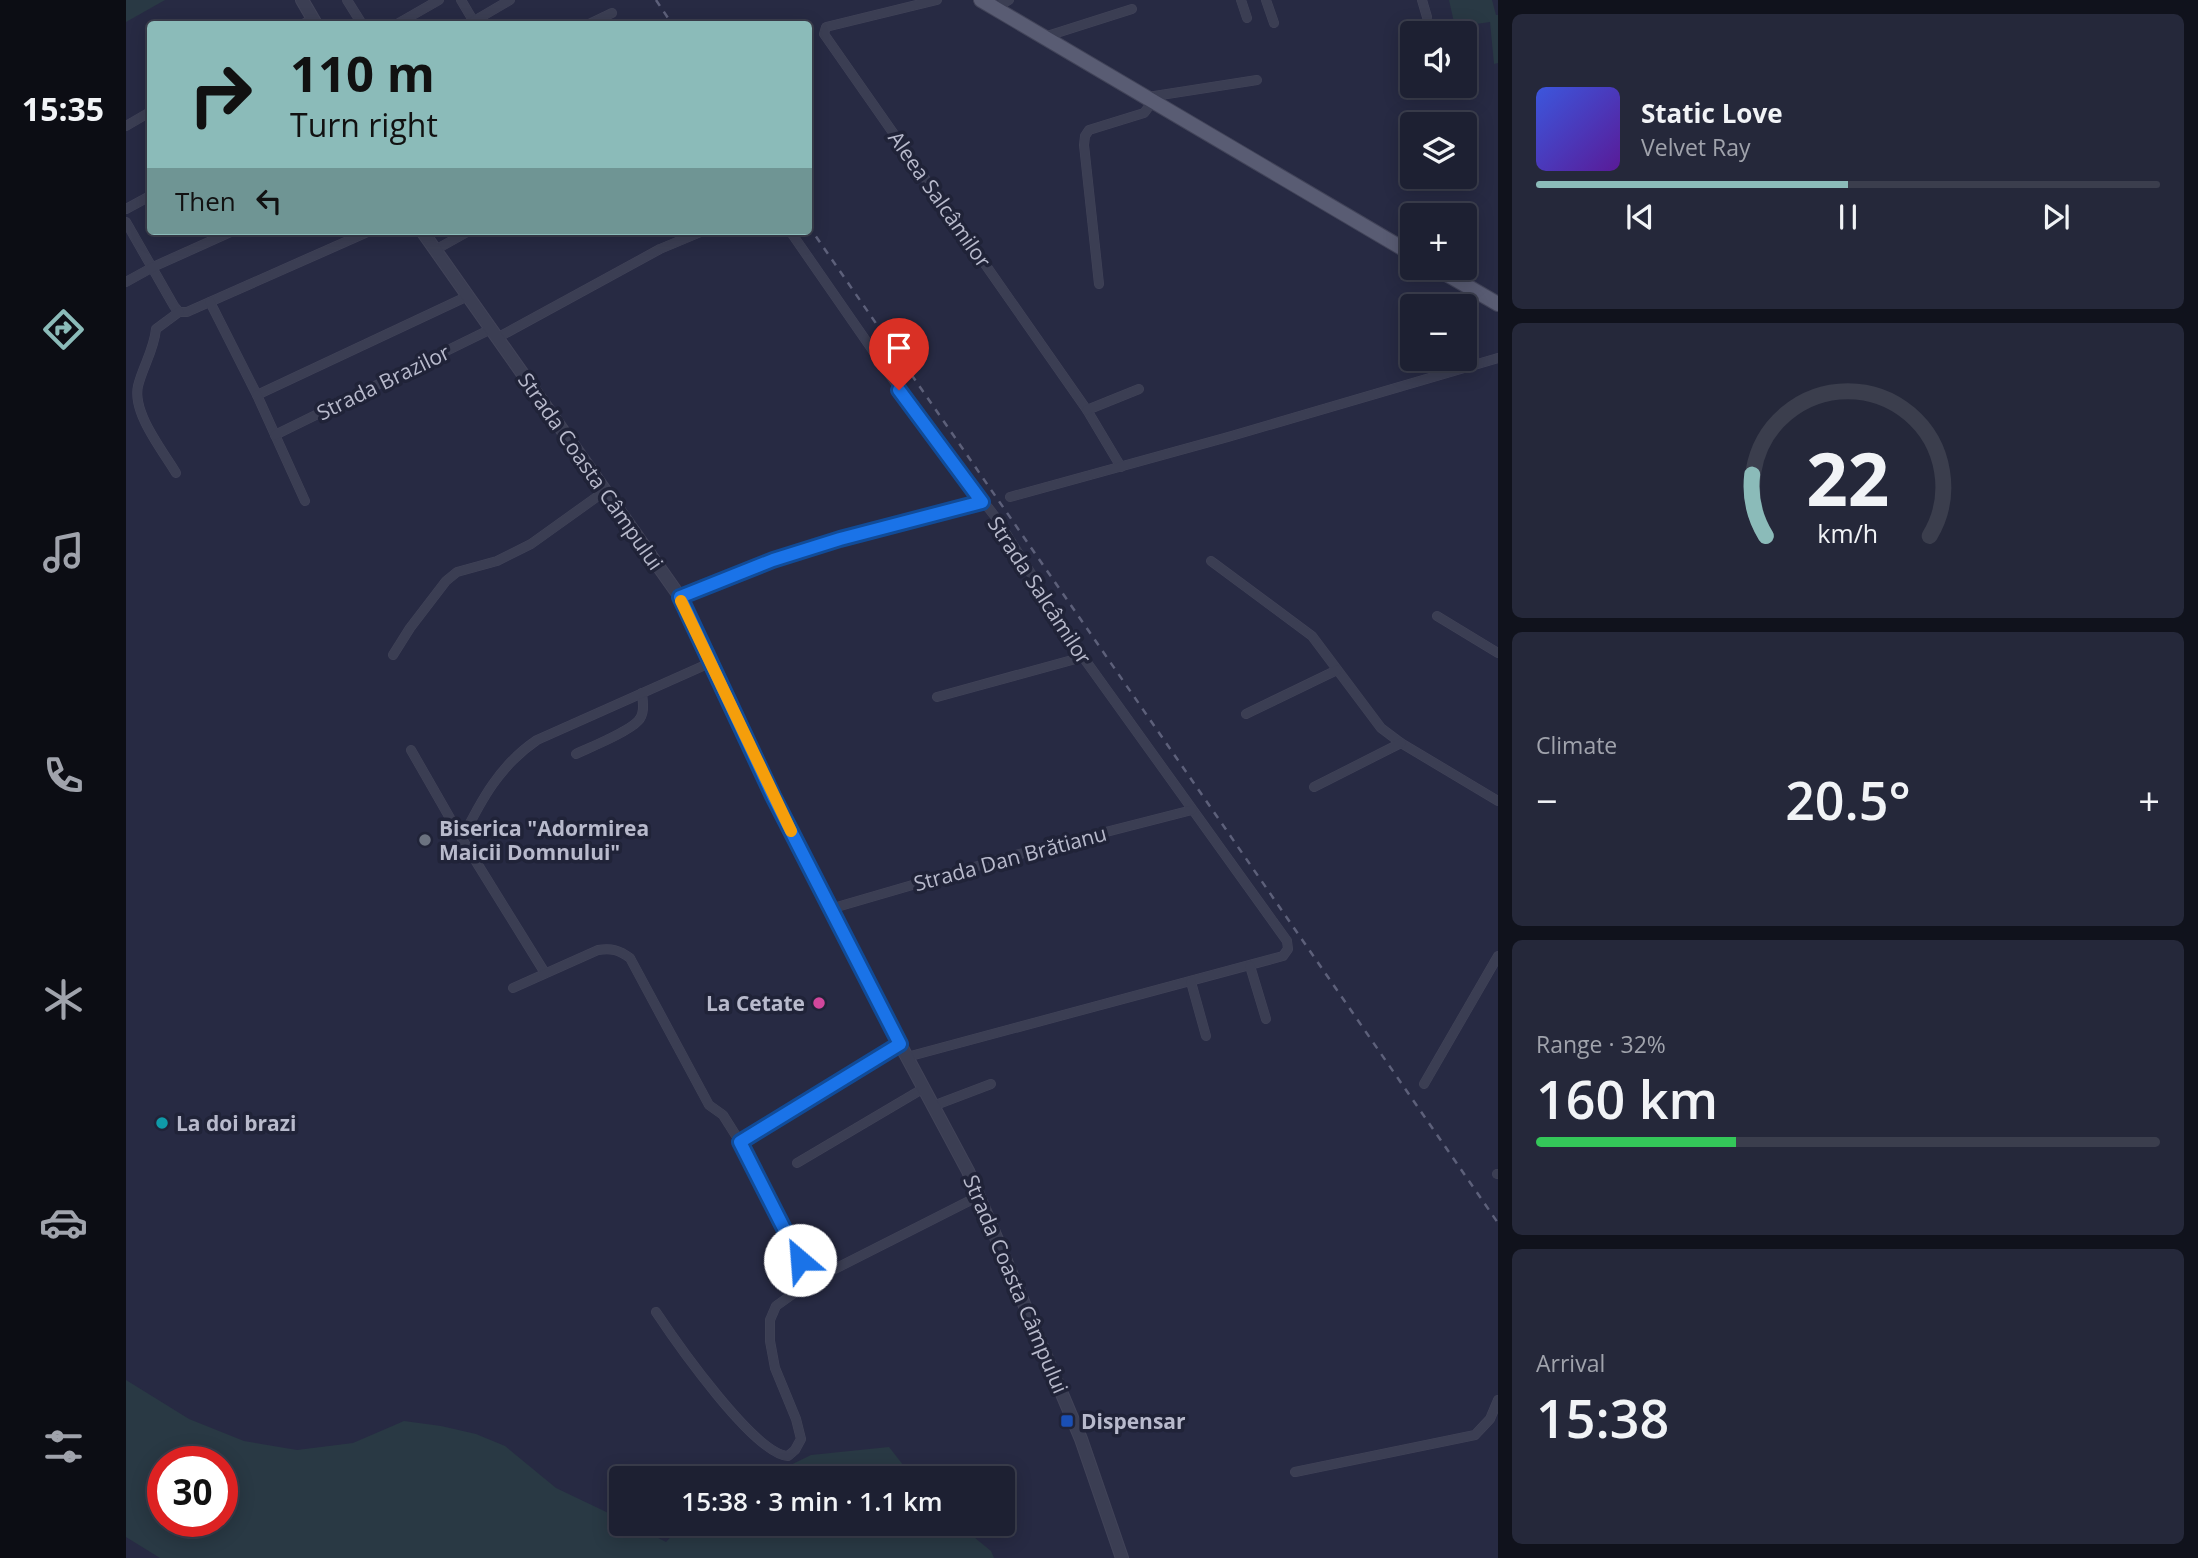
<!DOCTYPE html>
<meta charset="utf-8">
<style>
body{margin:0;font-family:"Open Sans",sans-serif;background:#25283a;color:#f1f3f6;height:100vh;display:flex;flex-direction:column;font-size:26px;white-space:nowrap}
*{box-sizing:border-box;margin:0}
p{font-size:23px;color:#a0a3ac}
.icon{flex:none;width:38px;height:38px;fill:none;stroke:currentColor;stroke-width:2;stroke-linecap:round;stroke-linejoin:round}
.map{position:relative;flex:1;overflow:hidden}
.panel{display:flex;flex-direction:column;gap:14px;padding:14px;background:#10121c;width:700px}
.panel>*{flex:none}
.banner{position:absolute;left:21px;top:21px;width:665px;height:214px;border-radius:7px;box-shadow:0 4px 18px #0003,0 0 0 2px #3b3e4d;background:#8bbbb9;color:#111;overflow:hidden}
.tools{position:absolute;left:1274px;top:21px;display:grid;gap:14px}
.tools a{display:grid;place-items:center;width:77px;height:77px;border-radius:7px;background:#1d2032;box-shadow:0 4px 18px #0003,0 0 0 2px #3b3e4d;font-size:35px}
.speed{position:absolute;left:21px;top:1446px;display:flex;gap:14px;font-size:35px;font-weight:700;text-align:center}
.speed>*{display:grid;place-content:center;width:91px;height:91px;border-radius:50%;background:#1d2032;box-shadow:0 4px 18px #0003,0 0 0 2px #3b3e4d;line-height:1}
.speed .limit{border:10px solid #d22;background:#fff;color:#111}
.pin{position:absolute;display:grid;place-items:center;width:60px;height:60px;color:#fff;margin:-72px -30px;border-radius:50% 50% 50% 0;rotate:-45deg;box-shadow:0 0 7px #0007}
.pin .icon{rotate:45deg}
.me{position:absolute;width:77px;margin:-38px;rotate:333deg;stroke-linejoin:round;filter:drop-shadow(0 0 5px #0008)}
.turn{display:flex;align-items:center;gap:24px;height:147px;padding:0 28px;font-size:32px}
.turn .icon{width:91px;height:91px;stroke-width:2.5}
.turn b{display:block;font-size:49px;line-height:60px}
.then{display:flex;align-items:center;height:66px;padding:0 28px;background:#0003;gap:14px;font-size:26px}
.big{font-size:52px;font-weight:600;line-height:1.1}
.panel .widget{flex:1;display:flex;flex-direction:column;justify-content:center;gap:10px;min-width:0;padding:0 24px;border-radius:10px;background:#25283a}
.panel .dial{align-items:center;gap:0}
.dial svg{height:182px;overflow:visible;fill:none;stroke:#3b3e4d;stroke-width:7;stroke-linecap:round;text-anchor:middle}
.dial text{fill:#f1f3f6;stroke:none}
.song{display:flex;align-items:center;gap:21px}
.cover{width:84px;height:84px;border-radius:10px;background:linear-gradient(135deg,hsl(230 70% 55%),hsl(270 70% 35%))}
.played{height:7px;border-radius:4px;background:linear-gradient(90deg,#8bbbb9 50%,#3b3e4d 50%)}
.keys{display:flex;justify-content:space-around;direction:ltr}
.heat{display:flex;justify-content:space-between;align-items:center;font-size:38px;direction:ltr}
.charge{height:10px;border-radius:5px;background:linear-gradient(90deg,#34c759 32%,#3b3e4d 0)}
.trip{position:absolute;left:483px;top:1466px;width:406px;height:70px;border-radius:7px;background:#1d2032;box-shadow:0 4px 18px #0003,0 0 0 2px #3b3e4d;font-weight:600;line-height:70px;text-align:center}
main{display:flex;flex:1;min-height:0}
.tabs{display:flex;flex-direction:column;width:126px;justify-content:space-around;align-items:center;background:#0c0d14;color:#a0a3ac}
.tabs .icon{width:49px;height:49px}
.tabs .active{color:#8bbbb9}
.tabs b{font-size:32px;color:#f1f3f6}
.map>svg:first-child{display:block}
.green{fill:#293944;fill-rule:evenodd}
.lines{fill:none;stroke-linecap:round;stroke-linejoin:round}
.minor-casing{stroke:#424459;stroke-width:10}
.tertiary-casing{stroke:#424459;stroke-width:14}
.primary-casing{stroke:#424459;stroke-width:16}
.minor{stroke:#3b3e53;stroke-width:9}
.tertiary{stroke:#3b3e53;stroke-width:12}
.primary{stroke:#595c73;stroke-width:14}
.rail{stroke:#5d607a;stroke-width:2.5;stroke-dasharray:7 7;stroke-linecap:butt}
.route-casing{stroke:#114b97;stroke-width:18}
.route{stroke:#1a73e8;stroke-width:12}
.slow{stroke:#f59e0b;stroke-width:12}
.worship-dot{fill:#6b7280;stroke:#202338;stroke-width:2.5}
.hotel-dot{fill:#d1479c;stroke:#202338;stroke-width:2.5}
.culture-dot{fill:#0f9aa8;stroke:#202338;stroke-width:2.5}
.transit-dot{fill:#1a4fb4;stroke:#202338;stroke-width:2.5}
.labels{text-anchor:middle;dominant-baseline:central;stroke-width:7;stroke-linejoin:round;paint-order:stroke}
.street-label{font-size:21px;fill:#b8bacc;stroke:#202338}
.poi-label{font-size:21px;font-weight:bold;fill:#b8bacc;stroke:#202338;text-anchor:start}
</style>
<main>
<nav class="tabs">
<b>15:35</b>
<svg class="icon active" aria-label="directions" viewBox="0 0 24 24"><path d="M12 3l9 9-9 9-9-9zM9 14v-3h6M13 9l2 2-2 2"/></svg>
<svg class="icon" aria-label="music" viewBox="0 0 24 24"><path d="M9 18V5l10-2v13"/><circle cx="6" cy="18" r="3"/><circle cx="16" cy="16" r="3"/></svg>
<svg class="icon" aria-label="phone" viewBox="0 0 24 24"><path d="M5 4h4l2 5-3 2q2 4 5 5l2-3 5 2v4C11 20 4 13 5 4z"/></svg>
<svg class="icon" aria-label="climate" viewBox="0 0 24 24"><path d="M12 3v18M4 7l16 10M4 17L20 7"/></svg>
<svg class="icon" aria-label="car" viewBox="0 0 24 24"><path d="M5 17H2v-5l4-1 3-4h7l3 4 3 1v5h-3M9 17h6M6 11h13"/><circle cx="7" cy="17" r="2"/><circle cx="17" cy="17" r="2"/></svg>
<svg class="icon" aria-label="filters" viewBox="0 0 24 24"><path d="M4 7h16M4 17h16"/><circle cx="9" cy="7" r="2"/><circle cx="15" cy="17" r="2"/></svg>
</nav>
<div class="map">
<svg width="1372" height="1558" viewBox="0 0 1372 1558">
<rect width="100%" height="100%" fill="#272a43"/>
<g class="green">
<path d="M0,0h39l-39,22z"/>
<path d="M1323,0h43l4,15h2v48l-4,1 -4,-42 -35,5z"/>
<path d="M0,1380l63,39 55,22 53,9 56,-7 51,-22 37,5 35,8 29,12 51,42 65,31v5h10l35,18 17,-18h275l33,27 3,7h-834l-34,-21zM37,1461h59v60h-59z"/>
<path d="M763,1447l25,32h-152l49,-24z"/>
</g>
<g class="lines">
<defs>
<g id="minor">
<path d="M221,0l15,24"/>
<path d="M335,0l13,22"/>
<path d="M811,0l-111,27 -2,7 263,376 34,57"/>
<path d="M1115,0l6,18"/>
<path d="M1140,0l8,23"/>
<path d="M1296,0l5,17"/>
<path d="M869,8l14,-8"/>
<path d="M177,24l10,-5"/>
<path d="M271,24l42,-24"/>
<path d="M343,24l41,-24"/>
<path d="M463,24l23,-11"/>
<path d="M918,37l88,-28"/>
<path d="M1022,97l109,-17"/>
<path d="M0,126l24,-14"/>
<path d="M0,209l24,-13"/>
<path d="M0,222l48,84 5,6h8l183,-81"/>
<path d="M664,231l138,199 69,89 86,138 204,284 1,8 -5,7 -376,101"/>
<path d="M309,250l34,-19"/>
<path d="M0,282l27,-15 80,-36"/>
<path d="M973,284l-15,-139 1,-9 4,-6 55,-17 9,-12"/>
<path d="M84,302l47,93 211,-99"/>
<path d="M371,338l163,-89 43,-18"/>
<path d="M131,395l48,106"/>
<path d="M961,410l52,-21"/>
<path d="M149,435l216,-106"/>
<path d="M50,473c-13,-22 -44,-60 -38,-87 5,-20 16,-36 18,-57l23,-17"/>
<path d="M884,497l218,-60 270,-79"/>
<path d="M1085,561l101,75 69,92 20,15 97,58"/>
<path d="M554,597l75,-31 85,-27 142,-37"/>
<path d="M1311,616l61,37"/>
<path d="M267,655l17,-27 36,-47 11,-9 40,-11 34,-17 74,-53"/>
<path d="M811,697l146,-40"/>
<path d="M1120,714l91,-44"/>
<path d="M285,750l51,89 83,134"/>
<path d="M450,754c15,-7 52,-22 62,-33 7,-7 5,-18 4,-28"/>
<path d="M1188,787l87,-44"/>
<path d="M336,839c19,-39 38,-74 75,-99l175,-78"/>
<path d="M704,909l182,-53 180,-46"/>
<path d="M1124,966l16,53"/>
<path d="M1065,982l15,54"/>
<path d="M387,988l85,-38c14,-2 21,0 32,8l79,147 14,10 17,27 71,139"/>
<path d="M1298,1084l74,-128"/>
<path d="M807,1106l58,-22"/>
<path d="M614,1142l160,-98"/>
<path d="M671,1163l127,-75"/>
<path d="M1371,1174h1"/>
<path d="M530,1312c20,30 98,142 132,144l7,-6 6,-11 -5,-20 -21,-51 -5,-27v-21l6,-14 35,-25 168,-85"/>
<path d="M1169,1472l180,-37 15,-16 8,-19"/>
</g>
<g id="tertiary">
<path d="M176,0l14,24"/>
<path d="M296,231l258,366 102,218 118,229 68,127 113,268 41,119"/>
</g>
<g id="primary">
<path d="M855,0l431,254"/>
<path d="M1310,268l62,36"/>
</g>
</defs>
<use href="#minor" class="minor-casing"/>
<use href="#tertiary" class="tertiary-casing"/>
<use href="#primary" class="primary-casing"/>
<use href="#minor" class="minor"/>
<use href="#tertiary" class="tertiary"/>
<use href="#primary" class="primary"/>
<g class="rail">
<path d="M530,0l16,24"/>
<path d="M682,225l690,998"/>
</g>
</g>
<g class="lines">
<defs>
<path id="route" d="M674,1260l-60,-118 160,-98 -127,-248 -93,-199 93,-37 67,-21 142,-37 -83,-112"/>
</defs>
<use href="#route" class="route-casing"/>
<use href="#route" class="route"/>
<path class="slow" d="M555,601l110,230"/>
</g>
<circle class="worship-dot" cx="299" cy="840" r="7"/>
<circle class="hotel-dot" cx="693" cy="1003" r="7"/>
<circle class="culture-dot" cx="36" cy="1123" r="7"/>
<rect class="transit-dot" x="934" y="1414" width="14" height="14" rx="3.5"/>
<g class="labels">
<g class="street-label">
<text transform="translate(814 199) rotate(55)">Aleea Salcâmilor</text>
<text transform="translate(257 382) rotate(-26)">Strada Brazilor</text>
<text transform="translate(465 471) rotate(55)">Strada Coasta Câmpului</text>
<text transform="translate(914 590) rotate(57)">Strada Salcâmilor</text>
<text transform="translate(884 858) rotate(-15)">Strada Dan Brătianu</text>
<text transform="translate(890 1284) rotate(67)">Strada Coasta Câmpului</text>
</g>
<g class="poi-label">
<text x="313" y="828">Biserica "Adormirea<tspan x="313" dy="24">Maicii Domnului"</tspan></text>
<text x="679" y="1003" text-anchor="end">La Cetate</text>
<text x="50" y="1123">La doi brazi</text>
<text x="955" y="1421">Dispensar</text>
</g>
</g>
</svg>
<div class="tools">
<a><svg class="icon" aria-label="sound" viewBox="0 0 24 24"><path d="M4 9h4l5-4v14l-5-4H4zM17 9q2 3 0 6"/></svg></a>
<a><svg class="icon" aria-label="layers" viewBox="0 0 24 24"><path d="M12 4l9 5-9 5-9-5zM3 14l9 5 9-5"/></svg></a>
<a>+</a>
<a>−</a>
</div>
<div class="speed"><div class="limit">30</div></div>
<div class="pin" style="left:773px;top:390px;background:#d93025"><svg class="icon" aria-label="arrive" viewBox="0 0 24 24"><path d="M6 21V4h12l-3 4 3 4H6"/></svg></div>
<svg class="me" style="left:674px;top:1260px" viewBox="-20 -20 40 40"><circle r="19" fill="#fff"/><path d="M0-13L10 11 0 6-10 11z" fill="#1a73e8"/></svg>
<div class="trip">15:38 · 3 min · 1.1 km</div>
<div class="banner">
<div class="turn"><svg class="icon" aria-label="right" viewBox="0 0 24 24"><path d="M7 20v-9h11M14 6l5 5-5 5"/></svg><div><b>110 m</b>Turn right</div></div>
<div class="then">Then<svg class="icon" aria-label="left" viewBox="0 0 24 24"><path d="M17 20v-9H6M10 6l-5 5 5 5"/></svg></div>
</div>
</div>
<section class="panel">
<div class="widget">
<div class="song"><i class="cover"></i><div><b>Static Love</b><p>Velvet Ray</p></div></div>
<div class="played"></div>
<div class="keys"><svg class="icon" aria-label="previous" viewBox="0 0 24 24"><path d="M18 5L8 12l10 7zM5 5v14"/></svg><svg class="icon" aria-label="pause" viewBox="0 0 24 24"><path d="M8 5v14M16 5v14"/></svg><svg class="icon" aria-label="next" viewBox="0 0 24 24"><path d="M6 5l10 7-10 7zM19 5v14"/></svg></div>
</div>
<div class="widget dial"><svg viewBox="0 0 100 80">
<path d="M14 69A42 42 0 1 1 86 69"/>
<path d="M14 69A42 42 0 0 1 8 42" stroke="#8bbbb9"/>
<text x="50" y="56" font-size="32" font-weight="700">22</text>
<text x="50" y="72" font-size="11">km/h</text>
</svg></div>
<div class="widget"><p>Climate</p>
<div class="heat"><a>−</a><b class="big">20.5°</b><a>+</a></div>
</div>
<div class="widget"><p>Range · 32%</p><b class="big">160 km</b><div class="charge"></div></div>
<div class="widget"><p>Arrival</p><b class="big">15:38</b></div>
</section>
</main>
